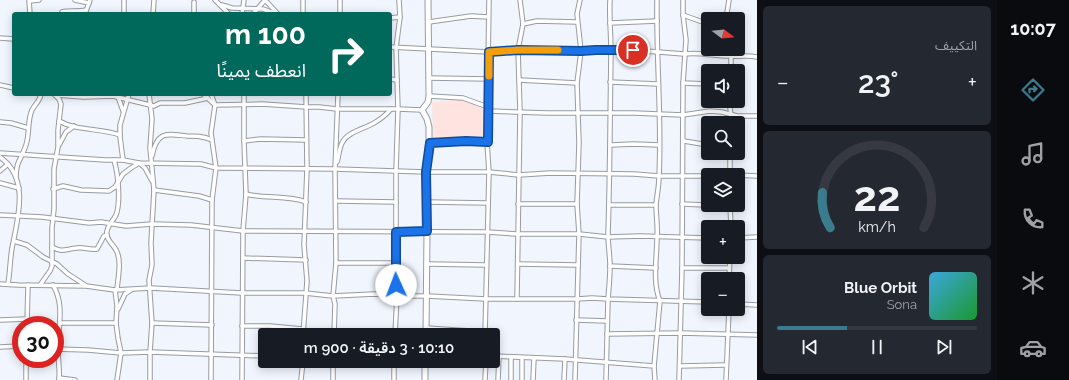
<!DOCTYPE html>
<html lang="ar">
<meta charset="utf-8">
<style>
body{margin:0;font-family:Raleway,"Noto Sans Arabic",sans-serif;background:#242831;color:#f1f3f6;direction:rtl;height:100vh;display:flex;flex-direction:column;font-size:15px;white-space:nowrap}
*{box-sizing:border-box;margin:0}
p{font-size:13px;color:#9ea1a6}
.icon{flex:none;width:22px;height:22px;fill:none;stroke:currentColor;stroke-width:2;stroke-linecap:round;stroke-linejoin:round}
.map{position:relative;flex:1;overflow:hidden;direction:ltr}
.side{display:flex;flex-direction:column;gap:6px;padding:6px;background:#0d0f14;width:240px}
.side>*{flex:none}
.top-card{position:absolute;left:12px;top:12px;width:380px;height:84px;border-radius:4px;box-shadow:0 2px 10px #0003;direction:rtl;background:#00695c;color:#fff;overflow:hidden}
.needle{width:26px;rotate:106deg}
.fabs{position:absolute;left:701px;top:12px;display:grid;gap:8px}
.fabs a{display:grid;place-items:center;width:44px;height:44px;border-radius:4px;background:#171b24;box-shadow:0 2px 10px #0003;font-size:20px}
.speed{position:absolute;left:12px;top:316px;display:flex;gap:8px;font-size:20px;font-weight:700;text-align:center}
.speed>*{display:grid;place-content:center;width:52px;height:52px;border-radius:50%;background:#171b24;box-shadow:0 2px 10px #0003;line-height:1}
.speed .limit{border:6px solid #d22;background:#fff;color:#111}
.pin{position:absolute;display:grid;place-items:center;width:34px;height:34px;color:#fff;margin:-17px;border:2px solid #fff;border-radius:50%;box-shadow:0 1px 4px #0007}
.me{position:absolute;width:44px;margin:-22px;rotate:358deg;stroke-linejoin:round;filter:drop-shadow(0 0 3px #0008)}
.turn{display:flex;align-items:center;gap:14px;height:84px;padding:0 20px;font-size:18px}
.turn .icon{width:52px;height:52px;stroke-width:2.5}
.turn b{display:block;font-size:28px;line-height:34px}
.big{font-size:30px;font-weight:600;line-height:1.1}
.side .card{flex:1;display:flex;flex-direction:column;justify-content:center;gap:6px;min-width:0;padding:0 14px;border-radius:6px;background:#242831}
.side .dial{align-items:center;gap:0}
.dial svg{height:104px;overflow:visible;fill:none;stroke:#363941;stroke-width:7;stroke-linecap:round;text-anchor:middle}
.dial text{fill:#f1f3f6;stroke:none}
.song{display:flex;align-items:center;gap:12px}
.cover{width:48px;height:48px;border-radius:6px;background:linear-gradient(135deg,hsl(200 70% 55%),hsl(130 70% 35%))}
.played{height:4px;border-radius:2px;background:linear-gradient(90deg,#3b7b8e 35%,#363941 35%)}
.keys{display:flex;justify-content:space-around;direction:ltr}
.heat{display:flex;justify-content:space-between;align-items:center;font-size:22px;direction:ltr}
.trip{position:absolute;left:258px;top:328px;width:242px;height:40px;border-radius:4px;background:#171b24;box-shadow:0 2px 10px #0003;font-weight:600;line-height:40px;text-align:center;direction:rtl}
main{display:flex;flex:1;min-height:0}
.dock{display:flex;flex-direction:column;width:72px;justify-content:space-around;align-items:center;background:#090b0e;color:#9ea1a6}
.dock .icon{width:28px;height:28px}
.dock .current{color:#3b7b8e}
.dock b{font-size:18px;color:#f1f3f6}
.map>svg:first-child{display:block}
.education{fill:#fee3e1}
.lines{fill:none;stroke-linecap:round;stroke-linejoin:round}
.street-casing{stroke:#979ba4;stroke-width:5.5}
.secondary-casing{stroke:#979ba4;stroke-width:7}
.street{stroke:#fff;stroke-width:3.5}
.secondary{stroke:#fff;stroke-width:5}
.route-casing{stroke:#114b97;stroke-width:10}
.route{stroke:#1a73e8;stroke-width:7}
.slow{stroke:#f59e0b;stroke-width:7}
</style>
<main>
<nav class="dock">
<b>10:07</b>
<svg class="icon current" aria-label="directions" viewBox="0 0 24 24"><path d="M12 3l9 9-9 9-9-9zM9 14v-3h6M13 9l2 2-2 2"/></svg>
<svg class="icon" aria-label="music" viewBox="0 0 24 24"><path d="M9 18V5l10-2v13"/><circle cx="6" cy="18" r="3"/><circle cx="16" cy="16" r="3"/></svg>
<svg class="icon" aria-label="phone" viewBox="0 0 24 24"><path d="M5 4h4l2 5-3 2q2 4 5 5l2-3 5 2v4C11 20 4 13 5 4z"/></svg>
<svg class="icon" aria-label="climate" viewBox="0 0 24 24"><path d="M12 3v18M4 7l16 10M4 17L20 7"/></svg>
<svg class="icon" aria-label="car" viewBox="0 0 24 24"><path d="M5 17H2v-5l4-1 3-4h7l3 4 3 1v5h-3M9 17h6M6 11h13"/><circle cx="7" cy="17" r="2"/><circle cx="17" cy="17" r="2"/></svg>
</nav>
<section class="side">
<div class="card"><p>التكييف</p>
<div class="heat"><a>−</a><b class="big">23°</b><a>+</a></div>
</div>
<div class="card dial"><svg viewBox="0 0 100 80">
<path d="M14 69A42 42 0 1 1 86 69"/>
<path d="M14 69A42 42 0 0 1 8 42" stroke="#3b7b8e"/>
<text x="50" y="56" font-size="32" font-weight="700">22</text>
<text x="50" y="72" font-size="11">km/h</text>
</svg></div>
<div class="card">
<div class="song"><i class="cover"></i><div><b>Blue Orbit</b><p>Sona</p></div></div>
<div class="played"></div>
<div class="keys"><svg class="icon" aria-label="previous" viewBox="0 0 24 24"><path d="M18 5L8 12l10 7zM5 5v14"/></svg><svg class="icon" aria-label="pause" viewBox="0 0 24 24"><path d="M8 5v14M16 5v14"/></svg><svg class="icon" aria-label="next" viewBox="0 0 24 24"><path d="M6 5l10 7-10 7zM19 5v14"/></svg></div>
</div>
</section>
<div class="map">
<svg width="757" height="380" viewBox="0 0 757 380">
<rect width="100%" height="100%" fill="#f0f5fe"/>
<path class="education" d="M462,99l22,10v27l-51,6 -1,-40z"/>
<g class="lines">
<defs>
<g id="street">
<path d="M29,0l1,14"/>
<path d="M75,0l14,3"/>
<path d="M124,0v14"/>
<path d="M215,0l14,14"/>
<path d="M265,0l13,14"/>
<path d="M303,0v14"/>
<path d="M610,0c-1,17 1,35 1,52 -1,61 -1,122 -3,183 0,10 2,21 2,31 0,11 -1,22 -2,33l100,3"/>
<path d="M30,1l9,-1"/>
<path d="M194,2v12"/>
<path d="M222,5l10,3 31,1 13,5"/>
<path d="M61,14l1,-2c8,-2 16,0 24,-2"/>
<path d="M85,14l5,-14"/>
<path d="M153,14l1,-14"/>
<path d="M242,14l2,-14"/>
<path d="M253,14l12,-14"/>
<path d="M340,14v-14"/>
<path d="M683,15l25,9"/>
<path d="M390,18l10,-1"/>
<path d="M726,19l3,-19"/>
<path d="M429,22l42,-6 17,1"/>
<path d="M610,23l47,-2"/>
<path d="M523,24l14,-3 40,1"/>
<path d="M0,38l14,1"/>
<path d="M390,47l99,5 29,-2 63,1 15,-1h37l51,4c15,-2 30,2 45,2 9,1 18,-1 28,1"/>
<path d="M731,49v22"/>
<path d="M429,78l60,1"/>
<path d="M390,79l7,1"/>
<path d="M519,80l58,3"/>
<path d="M610,82l48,2"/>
<path d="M683,83l25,1"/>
<path d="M0,85l14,3"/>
<path d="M117,94l6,17"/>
<path d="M149,94l3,25 -2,29 4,42 -3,53 1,22 -3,15 3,43 -2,29v28"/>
<path d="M203,94l12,11 47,-1 45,3h12l18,2h61l24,1"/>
<path d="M55,95l29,2 29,-1 41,10 6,-3h25l23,-5"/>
<path d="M429,96l34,2 25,9"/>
<path d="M729,101l3,22"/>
<path d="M488,111l59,2h87l49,2 27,-4 12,1 15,4h20"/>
<path d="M59,121c18,10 42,7 61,14"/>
<path d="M0,122l11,1 17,5"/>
<path d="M244,141l17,-2 45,1"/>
<path d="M684,141l24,4"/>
<path d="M429,143l37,-2 21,1"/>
<path d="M59,145l7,-13 8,-6"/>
<path d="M611,145l23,-1 25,1"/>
<path d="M0,153l105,7h18l16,3 62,1 15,4 119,1 91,3h63l30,3 31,-2 84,1 25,2h49"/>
<path d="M730,153v22"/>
<path d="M152,156c5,-26 15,-22 35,-20 9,0 16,0 25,4"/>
<path d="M0,157c30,21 18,61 12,91 -2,12 -2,24 -4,36"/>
<path d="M114,160c4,13 7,42 2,55 -3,6 -8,10 -9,16 -2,8 6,13 9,19 6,10 2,28 1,39"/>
<path d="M123,160l-3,-23v-12l9,-31"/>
<path d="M337,162c2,-6 2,-13 5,-19 5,-11 22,-14 32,-20 7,-4 12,-8 17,-14"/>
<path d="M0,171l8,-7"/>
<path d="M736,175l21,1"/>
<path d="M16,177c0,-16 6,-19 10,-32 4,-12 1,-24 6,-35 3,-6 8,-9 9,-16"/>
<path d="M0,183l19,5"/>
<path d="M53,189l10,-3 18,4 28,1 6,-4 8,-13 8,-6 8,-5 6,5 7,13"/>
<path d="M154,190l45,6 13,4"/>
<path d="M246,194c19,5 42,1 60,8"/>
<path d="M336,201l60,1"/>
<path d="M427,202l61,1"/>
<path d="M518,204h59"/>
<path d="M682,204l48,2"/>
<path d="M610,205h46"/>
<path d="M730,205l1,22"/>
<path d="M0,215l42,2 47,6 12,-1 25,4 26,-2 39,1 52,6 244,1 30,2h62l29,3 33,-1 67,2"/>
<path d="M738,238l19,-1"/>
<path d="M14,241l13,4 16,12 14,7 11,10 17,11"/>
<path d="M52,247c11,6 13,2 25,1 6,-1 13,2 20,1l7,-13 3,-1"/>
<path d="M243,258l63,2"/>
<path d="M336,263h60"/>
<path d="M427,264l59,1"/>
<path d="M518,264l59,1"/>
<path d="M610,266l46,2"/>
<path d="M682,268h47"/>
<path d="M729,279l1,-22"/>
<path d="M0,284l18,1 68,1 29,4 36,-2 91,5h63l28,3 41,-2 23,2h30l59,3h91l15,-1 16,1 -2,81"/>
<path d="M40,285l10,-14 2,-5v-38l2,-19v-40l4,-22v-17l3,-26 -2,-5 -4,-4"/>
<path d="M53,285c12,20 5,42 5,64 0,10 2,21 1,31"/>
<path d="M115,290l2,16 -1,17 2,15 3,15 -4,27"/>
<path d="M517,299l3,-187 -2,-62 5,-26 -3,-24"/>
<path d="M738,304l19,1"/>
<path d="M118,309l7,-15 6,-4"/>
<path d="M0,320l28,-1"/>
<path d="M576,320l31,1"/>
<path d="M60,323h56"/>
<path d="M152,323l60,2"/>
<path d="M27,325l1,-40"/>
<path d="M242,326h28l32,3"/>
<path d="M426,328l59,4"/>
<path d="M607,334l73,-1 77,2"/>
<path d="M303,335l4,-54 -3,-36 3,-76 -1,-75"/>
<path d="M334,335l1,-31 -2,-8 3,-33 -1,-94 3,-75"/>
<path d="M395,335l2,-39 -1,-33v-92l2,-62 -2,-61 4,-31 -1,-17"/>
<path d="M485,335l4,-163 -2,-30 2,-142"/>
<path d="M0,347l21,-1"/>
<path d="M55,349l33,1 33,3 29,-1 115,4"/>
<path d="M493,356l72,3 89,7"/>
<path d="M511,357v23"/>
<path d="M26,359v21"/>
<path d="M333,361v19"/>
<path d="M680,366l46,-1"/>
<path d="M59,378l16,2"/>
<path d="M211,380l1,-180 4,-32 -5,-35 4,-28 -4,-11"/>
<path d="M242,380l1,-149 3,-37 -2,-53v-47"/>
<path d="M301,380l2,-19"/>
<path d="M394,380v-19"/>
<path d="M485,380l1,-19"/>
<path d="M498,380l1,-24"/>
<path d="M522,380v-22"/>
<path d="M533,380l1,-22"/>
<path d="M564,380l1,-21"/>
<path d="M575,380l4,-146 -2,-30 2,-61 -2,-60 4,-32 -4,-37 3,-14"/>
<path d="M655,380l-1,-14 6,-65c-8,-19 -3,-43 -3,-64 1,-11 -1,-22 -1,-33 1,-9 3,-18 3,-27 3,-59 -3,-118 -2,-177"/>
<path d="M679,380l3,-112 1,-185 3,-43 -3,-25v-15"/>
<path d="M726,380l3,-71"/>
</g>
<g id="secondary">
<path d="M426,335l1,-104 -1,-59 3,-29v-16l-2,-8 -5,-9 6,-8 1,-6 -1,-96"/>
<path d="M425,380v-19"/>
</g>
</defs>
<use href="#street" class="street-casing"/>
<use href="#secondary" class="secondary-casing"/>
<use href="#street" class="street"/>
<use href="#secondary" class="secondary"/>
</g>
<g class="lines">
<defs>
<path id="route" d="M396,285v-53l31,-1 -1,-59 4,-29 36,-2 22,1 1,-90 29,-2 63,1 15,-1h37"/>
</defs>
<use href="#route" class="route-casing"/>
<use href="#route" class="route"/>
<path class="slow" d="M489,76v-24l29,-2h40"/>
</g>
</svg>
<div class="fabs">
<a><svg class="needle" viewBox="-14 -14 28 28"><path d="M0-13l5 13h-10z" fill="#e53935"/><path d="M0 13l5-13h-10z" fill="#9ea1a6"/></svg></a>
<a><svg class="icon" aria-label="sound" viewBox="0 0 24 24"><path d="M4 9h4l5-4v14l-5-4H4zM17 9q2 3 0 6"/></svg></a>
<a><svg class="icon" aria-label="search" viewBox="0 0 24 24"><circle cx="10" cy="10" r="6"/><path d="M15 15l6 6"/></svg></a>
<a><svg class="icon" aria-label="layers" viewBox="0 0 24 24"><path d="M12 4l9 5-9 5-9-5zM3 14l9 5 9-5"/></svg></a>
<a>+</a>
<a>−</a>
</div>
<div class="speed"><div class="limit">30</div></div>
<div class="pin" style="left:633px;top:50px;background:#d93025"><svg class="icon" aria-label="arrive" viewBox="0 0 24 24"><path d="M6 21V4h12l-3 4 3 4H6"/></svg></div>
<svg class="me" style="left:396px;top:285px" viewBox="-20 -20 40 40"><circle r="19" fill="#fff"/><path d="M0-13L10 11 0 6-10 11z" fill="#1a73e8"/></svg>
<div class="trip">10:10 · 3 دقيقة · 900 m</div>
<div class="top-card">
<div class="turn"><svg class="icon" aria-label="right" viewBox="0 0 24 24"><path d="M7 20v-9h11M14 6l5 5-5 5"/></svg><div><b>100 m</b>انعطف يمينًا</div></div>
</div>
</div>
</main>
